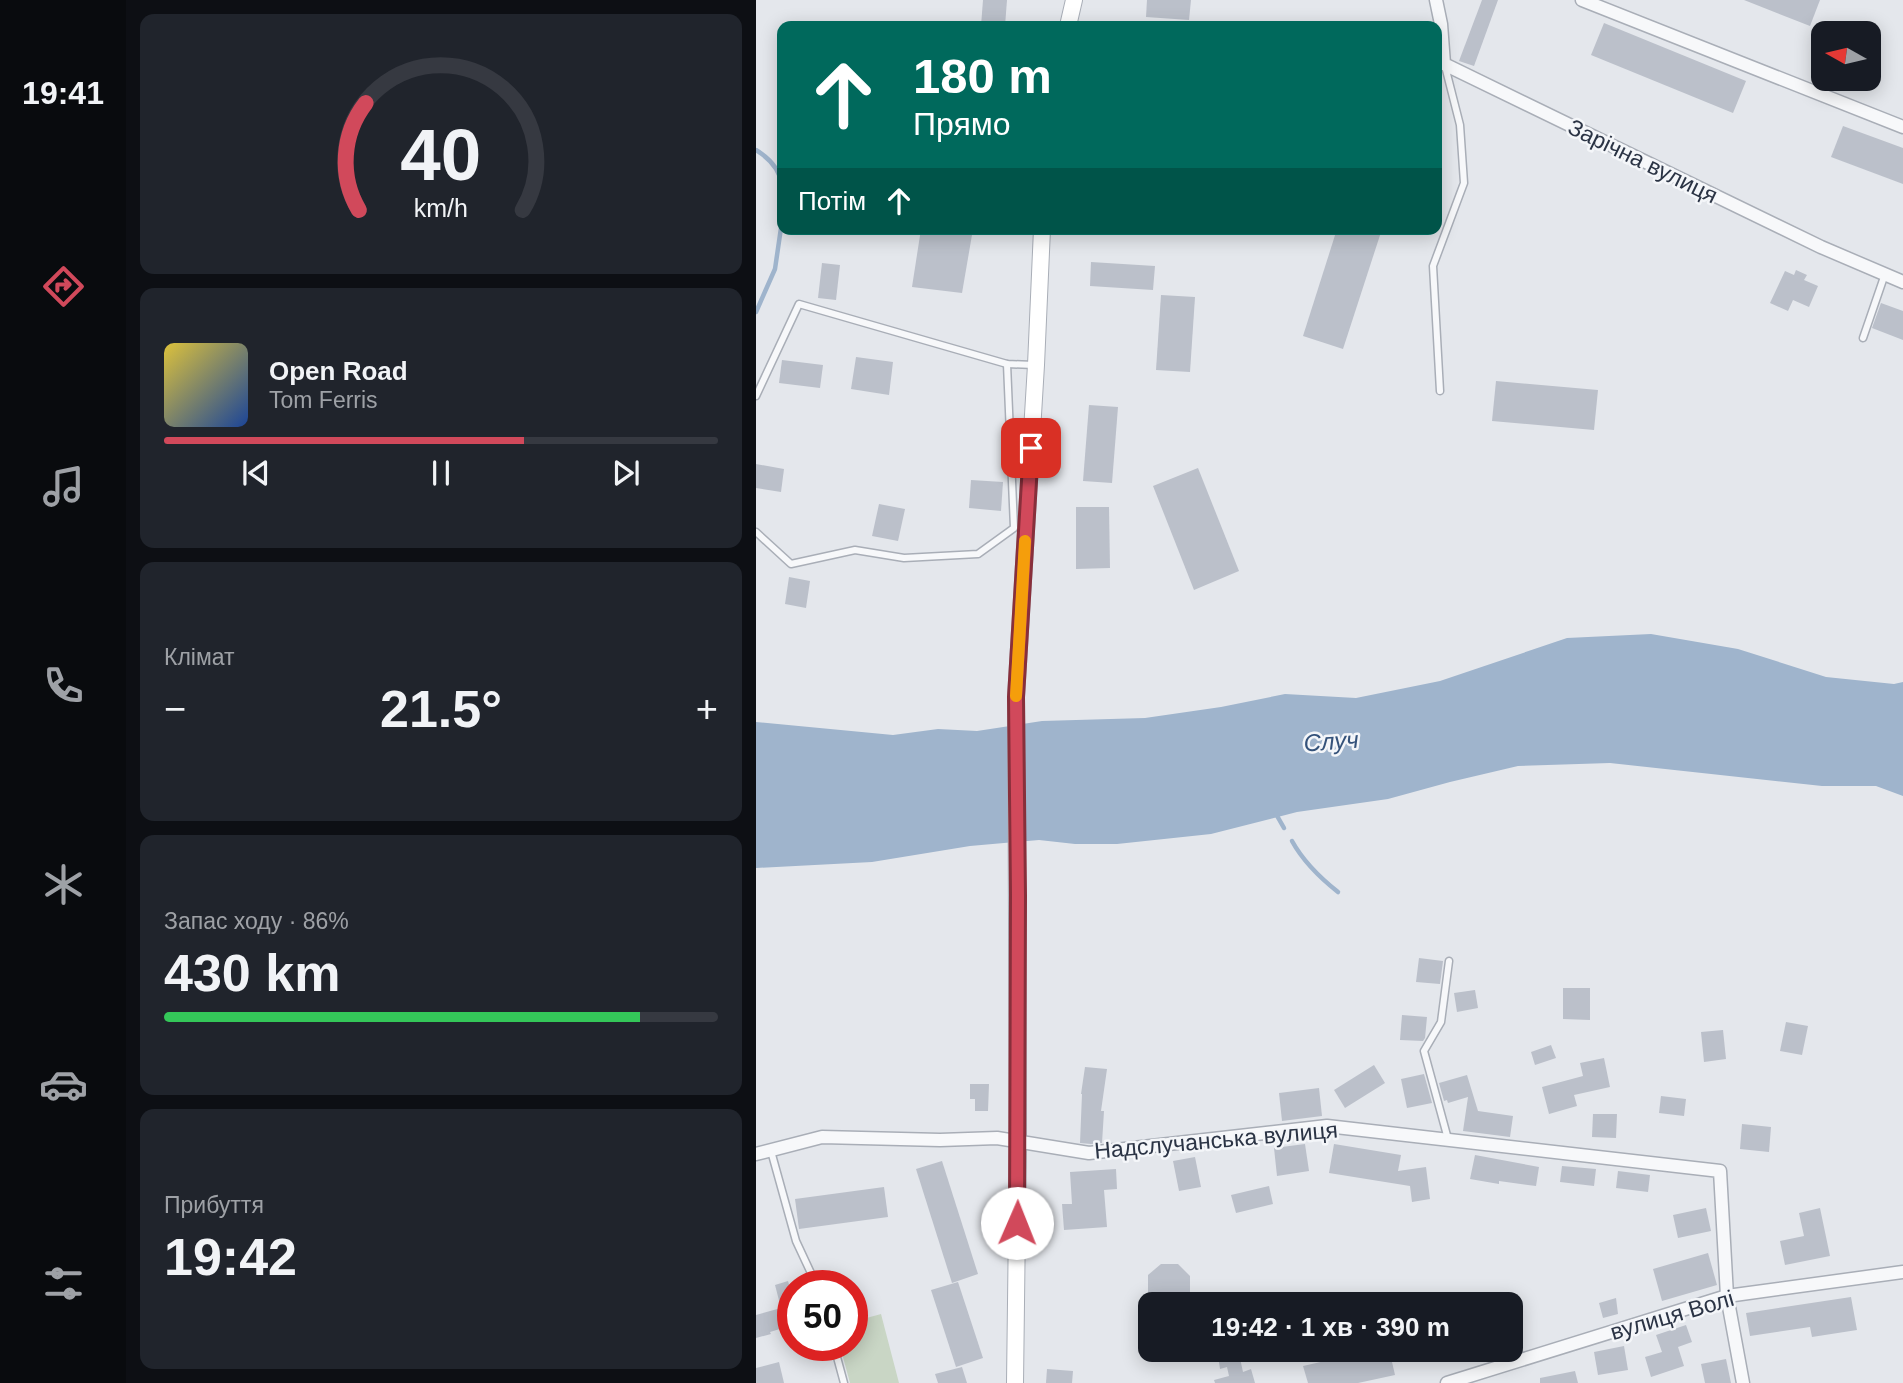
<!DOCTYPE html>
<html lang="uk">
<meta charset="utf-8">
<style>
body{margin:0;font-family:Helvetica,sans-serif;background:#20242c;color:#f1f3f6;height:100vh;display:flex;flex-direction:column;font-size:26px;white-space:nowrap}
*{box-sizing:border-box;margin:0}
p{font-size:23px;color:#9ea1a6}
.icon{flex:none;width:38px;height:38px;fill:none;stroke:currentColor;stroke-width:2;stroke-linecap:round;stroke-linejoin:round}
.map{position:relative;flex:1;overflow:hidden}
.panel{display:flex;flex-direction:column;gap:14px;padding:14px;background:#0d0f14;width:630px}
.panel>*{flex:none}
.banner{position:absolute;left:21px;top:21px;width:665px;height:214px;border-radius:14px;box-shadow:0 4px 18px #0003;background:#00695c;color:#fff;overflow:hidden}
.needle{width:46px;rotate:278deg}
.controls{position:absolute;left:1055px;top:21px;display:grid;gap:14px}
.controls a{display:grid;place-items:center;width:70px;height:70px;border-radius:14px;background:#171b24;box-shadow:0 4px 18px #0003;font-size:35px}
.speed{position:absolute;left:21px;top:1270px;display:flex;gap:14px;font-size:35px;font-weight:700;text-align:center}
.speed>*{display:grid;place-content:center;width:91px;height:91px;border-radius:50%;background:#171b24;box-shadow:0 4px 18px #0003;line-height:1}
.speed .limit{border:10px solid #d22;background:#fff;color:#111}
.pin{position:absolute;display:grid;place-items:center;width:60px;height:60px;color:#fff;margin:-30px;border-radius:14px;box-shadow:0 4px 10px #0006}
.me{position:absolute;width:77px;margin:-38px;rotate:1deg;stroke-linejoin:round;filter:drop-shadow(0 0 5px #0008)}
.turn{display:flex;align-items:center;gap:24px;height:147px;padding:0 21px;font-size:32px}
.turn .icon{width:91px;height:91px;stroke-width:2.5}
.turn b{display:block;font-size:49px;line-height:60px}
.then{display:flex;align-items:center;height:66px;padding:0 21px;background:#0003;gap:14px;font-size:26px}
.big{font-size:52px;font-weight:700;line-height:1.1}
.panel .widget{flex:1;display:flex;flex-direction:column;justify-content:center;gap:10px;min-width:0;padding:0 24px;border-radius:14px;background:#20242c}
.panel .dial{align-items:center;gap:0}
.dial svg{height:182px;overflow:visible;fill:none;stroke:#363941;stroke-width:7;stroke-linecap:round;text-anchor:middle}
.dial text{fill:#f1f3f6;stroke:none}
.song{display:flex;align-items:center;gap:21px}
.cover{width:84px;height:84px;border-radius:10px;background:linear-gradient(135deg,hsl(50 70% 55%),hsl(220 70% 35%))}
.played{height:7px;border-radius:4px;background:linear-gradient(90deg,#d1495b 65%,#363941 65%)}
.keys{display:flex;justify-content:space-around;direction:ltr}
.heat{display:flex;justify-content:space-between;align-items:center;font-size:38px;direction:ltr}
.charge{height:10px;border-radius:5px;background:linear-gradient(90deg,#34c759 86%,#363941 0)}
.trip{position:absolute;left:382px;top:1292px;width:385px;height:70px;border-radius:14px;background:#171b24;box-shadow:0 4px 18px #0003;font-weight:700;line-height:70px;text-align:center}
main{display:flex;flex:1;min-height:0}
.tabs{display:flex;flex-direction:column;width:126px;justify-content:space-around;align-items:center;background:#090b0e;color:#9ea1a6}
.tabs .icon{width:49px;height:49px}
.tabs .active{color:#d1495b}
.tabs b{font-size:32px;color:#f1f3f6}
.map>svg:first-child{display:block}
.green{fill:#c9d6c5}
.water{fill:#9fb4cc}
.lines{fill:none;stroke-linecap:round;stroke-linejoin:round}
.stream{stroke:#9fb4cc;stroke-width:4.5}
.building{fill:#bbc0ca}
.lane-casing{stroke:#a9aeb7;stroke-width:9}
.street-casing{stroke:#a9aeb7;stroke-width:15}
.secondary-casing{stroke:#a9aeb7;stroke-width:18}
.lane{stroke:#f7f8fa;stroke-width:6}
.street{stroke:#f7f8fa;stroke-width:12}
.secondary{stroke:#fff;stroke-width:16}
.route-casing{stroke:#882f3b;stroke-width:18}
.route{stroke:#d1495b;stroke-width:12}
.slow{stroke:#f59e0b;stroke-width:12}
.labels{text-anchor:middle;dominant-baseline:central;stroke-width:5;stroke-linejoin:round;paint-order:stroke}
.street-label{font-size:23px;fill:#2b3445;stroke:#f4f6f9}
.water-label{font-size:24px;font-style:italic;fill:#34527a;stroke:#f4f6f9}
</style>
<main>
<nav class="tabs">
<b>19:41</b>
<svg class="icon active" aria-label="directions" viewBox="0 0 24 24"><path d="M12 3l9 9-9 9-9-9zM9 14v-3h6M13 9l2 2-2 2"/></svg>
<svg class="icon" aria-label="music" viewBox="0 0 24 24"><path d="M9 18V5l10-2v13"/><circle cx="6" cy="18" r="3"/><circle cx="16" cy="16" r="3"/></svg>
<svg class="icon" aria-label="phone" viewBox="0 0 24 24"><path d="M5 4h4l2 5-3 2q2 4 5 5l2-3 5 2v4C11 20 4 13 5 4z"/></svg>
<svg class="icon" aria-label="climate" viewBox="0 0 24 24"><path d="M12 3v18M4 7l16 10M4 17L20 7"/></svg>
<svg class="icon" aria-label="car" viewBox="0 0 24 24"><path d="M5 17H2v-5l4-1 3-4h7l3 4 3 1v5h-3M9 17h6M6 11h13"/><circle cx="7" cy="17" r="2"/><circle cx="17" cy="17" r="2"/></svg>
<svg class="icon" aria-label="filters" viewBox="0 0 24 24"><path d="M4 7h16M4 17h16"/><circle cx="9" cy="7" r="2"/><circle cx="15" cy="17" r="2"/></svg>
</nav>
<section class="panel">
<div class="widget dial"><svg viewBox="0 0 100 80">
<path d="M14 69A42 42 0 1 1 86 69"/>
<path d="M14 69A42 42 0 0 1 17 22" stroke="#d1495b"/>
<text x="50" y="56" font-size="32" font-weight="700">40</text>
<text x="50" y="72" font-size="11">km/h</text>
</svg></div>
<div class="widget">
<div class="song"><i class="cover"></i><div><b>Open Road</b><p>Tom Ferris</p></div></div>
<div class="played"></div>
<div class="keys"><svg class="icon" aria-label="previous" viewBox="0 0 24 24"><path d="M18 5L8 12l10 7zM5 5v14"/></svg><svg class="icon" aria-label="pause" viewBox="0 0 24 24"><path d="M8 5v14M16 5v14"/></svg><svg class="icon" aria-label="next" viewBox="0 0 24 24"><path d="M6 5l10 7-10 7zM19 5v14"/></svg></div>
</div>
<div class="widget"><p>Клімат</p>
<div class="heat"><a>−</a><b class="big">21.5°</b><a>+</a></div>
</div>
<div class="widget"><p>Запас ходу · 86%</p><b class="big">430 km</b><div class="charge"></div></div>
<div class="widget"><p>Прибуття</p><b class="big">19:42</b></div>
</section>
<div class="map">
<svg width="1147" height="1383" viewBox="0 0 1147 1383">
<rect width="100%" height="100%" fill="#e4e7ec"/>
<path class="green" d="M125,1314l18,69h-49l-10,-37h12v-24z"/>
<path class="water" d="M895,634l87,15 88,28 68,7 9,-2v114l-27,-10h-54l-212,-23 -92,3 -68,16 -62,17 -91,13 -86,22 -94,10h-42l-36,-4 -69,6 -98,16 -116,6v-146l137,13 45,-6 39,2 65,-10 103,-3 76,-11 64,-13 71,4 84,-17 127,-43z"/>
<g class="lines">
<g class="stream">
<path d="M0,150c13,8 24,20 26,35"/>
<path d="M0,312l19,-43 7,-48"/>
<path d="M520,814l8,14"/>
<path d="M536,841c11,20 27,36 46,51"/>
</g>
</g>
<g class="building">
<path d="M227,0h24l-2,26h-24z"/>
<path d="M391,0h44l-2,20 -43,-3z"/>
<path d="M726,0h16l-24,66 -15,-5z"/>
<path d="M988,0h76l-10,26z"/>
<path d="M848,23l142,58 -13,32 -142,-58z"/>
<path d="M1087,126l60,22v36l-72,-27z"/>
<path d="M165,229h52l-11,64 -50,-6z"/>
<path d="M581,229h45l-39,120 -40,-13z"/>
<path d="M335,262l64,4 -2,24 -63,-4z"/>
<path d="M66,263l18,2 -4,35 -18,-2z"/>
<path d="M1040,270l11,5 -3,5 14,6 -9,21 -16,-7 -5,11 -18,-8 15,-32 9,4z"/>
<path d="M405,295l34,2 -5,75 -34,-2z"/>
<path d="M1125,303l22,8v29l-31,-12z"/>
<path d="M100,357l37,5 -4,33 -38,-6z"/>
<path d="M26,360l41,5 -3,23 -41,-5z"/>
<path d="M740,381l102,9 -4,40 -102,-9z"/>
<path d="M333,405l29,2 -6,76 -29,-2z"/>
<path d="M0,464l28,5 -3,23 -25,-4z"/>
<path d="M442,468l41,103 -45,19 -41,-104z"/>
<path d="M215,480l32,2 -2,29 -32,-3z"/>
<path d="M123,504l26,5 -7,32 -26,-5z"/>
<path d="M320,507h33l1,61 -34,1z"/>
<path d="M33,577l21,4 -4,27 -21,-4z"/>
<path d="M663,958l24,3 -3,23 -24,-2z"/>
<path d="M807,988h27v32l-27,-1z"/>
<path d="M719,990l3,18 -21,4 -3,-19z"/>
<path d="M646,1015l25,2 -2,21 -2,3 -23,-1z"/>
<path d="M1030,1022l22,4 -6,29 -22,-4z"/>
<path d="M967,1030l3,29 -22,3 -3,-30z"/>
<path d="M795,1045l5,13 -21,7 -4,-13z"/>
<path d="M848,1058l6,29 -36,8 3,11 -28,8 -7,-27 41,-11 -3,-13z"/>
<path d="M618,1065l11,18 -40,25 -11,-18z"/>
<path d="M329,1067l22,2 -6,42h3l-2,32 -11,1 -11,-1 2,-49h-1z"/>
<path d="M668,1074l8,29 -25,5 -6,-29z"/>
<path d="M711,1075l11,36 35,5 -3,21 -47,-6 5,-34 -20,6 -1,-3 -3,1 -5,-18z"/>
<path d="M214,1084h19l-1,27h-13v-12h-5z"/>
<path d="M563,1088l3,28 -40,5 -3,-28z"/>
<path d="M905,1096l25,3 -2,17 -25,-3z"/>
<path d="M837,1114h24l-1,24 -24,-1z"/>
<path d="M986,1124l29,3 -2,25 -29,-3z"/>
<path d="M549,1144l4,27 -32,5 -3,-28z"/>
<path d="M578,1144l67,11 -3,16 28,-4 4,32 -18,3 -2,-16 -81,-13z"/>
<path d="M719,1155l64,12 -3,19 -37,-5v3l-29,-5z"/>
<path d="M439,1157l6,30 -22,4 -6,-30z"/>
<path d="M186,1161l36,113 -26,9 -36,-114z"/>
<path d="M806,1166l34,3 -2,17 -34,-4z"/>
<path d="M360,1169l1,20 -13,1 3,37 -43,3 -2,-26h10l-2,-32z"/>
<path d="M862,1171l32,4 -2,17 -32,-4z"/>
<path d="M513,1186l4,18 -37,9 -5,-18z"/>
<path d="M128,1187l4,30 -89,12 -4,-30z"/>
<path d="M950,1208l5,23 -33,7 -5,-23z"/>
<path d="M1064,1208l10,48 -45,9 -5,-24 24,-5 -5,-23z"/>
<path d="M952,1253l9,32 -55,16 -9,-32z"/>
<path d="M405,1264h17l12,12v28h-42v-29z"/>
<path d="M32,1281l5,17v27l-23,7 1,2 -15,4v-23l25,-7 -6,-23z"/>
<path d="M202,1282l25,76 -27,9 -25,-77z"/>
<path d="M1095,1297l6,33 -45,7 -2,-10 -60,9 -4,-23z"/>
<path d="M860,1298l2,16 -15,4 -4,-15z"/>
<path d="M930,1325l6,17 -14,5 6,19 -33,11 -6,-20 17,-5 -6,-17z"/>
<path d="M868,1346l4,24 -30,5 -4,-23z"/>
<path d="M461,1349h21l5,23 8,-3 4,14h-40l-1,-3 15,-4 -2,-9 -7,2z"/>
<path d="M622,1349h11l6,26 -37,8h-50l-5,-17z"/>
<path d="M970,1359l5,24h-26l-4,-19z"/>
<path d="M23,1362l5,21h-28v-15z"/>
<path d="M206,1367l5,16h-29l-3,-9z"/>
<path d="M291,1369l26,2 -1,12h-26z"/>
<path d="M819,1371l3,12h-38v-5z"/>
</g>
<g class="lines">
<defs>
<g id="lane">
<path d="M1107,338l22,-64"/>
<path d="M684,391l-7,-125 31,-83 -4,-58 -15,-59"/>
<path d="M0,396l43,-92 208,60 27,1"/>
<path d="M0,532l35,32 64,-14 49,8 74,-4 36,-26 -7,-164"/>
<path d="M692,1139l-24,-88 17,-29 8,-61"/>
<path d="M15,1151l25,90 21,45"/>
<path d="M78,1346l10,37"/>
</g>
<g id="street">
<path d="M680,0l5,24 3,40 377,183 82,35"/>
<path d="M826,0l321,127"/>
<path d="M0,1154l66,-17 118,3 57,-2 92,15 238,-27 393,45 7,125 16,87"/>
<path d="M691,1383l280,-87 176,-24"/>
</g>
<g id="secondary">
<path d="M312,26l6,-26"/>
<path d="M259,1383l3,-241 -2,-445 20,-332 6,-136"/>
</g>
</defs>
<use href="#lane" class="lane-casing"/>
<use href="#street" class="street-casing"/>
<use href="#secondary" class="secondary-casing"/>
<use href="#lane" class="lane"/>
<use href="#street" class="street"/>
<use href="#secondary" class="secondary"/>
</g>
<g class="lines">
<defs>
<path id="route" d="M261,1223l1,-328 -2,-198 15,-249"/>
</defs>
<use href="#route" class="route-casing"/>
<use href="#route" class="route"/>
<path class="slow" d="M260,696l9,-155"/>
</g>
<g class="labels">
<g class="street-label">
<text transform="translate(887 161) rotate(26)">Зарічна вулиця</text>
<text transform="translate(460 1140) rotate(-5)">Надслучанська вулиця</text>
<text transform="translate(916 1315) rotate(-16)">вулиця Волі</text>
</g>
<g class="water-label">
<text transform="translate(575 741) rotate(-4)">Случ</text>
</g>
</g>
</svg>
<div class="controls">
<a><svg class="needle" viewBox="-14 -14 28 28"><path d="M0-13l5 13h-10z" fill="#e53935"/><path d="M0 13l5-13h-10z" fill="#9ea1a6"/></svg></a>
</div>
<div class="speed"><div class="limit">50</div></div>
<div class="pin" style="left:275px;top:448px;background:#d93025"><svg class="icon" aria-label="arrive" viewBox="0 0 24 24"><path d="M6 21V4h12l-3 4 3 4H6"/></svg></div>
<svg class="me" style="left:261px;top:1223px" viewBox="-20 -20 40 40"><circle r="19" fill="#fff"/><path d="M0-13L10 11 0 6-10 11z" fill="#d1495b"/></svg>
<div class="trip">19:42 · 1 хв · 390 m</div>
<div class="banner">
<div class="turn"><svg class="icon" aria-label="ahead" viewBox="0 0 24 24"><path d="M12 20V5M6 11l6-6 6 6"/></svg><div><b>180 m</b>Прямо</div></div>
<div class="then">Потім<svg class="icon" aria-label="ahead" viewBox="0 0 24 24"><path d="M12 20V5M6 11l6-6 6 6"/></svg></div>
</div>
</div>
</main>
